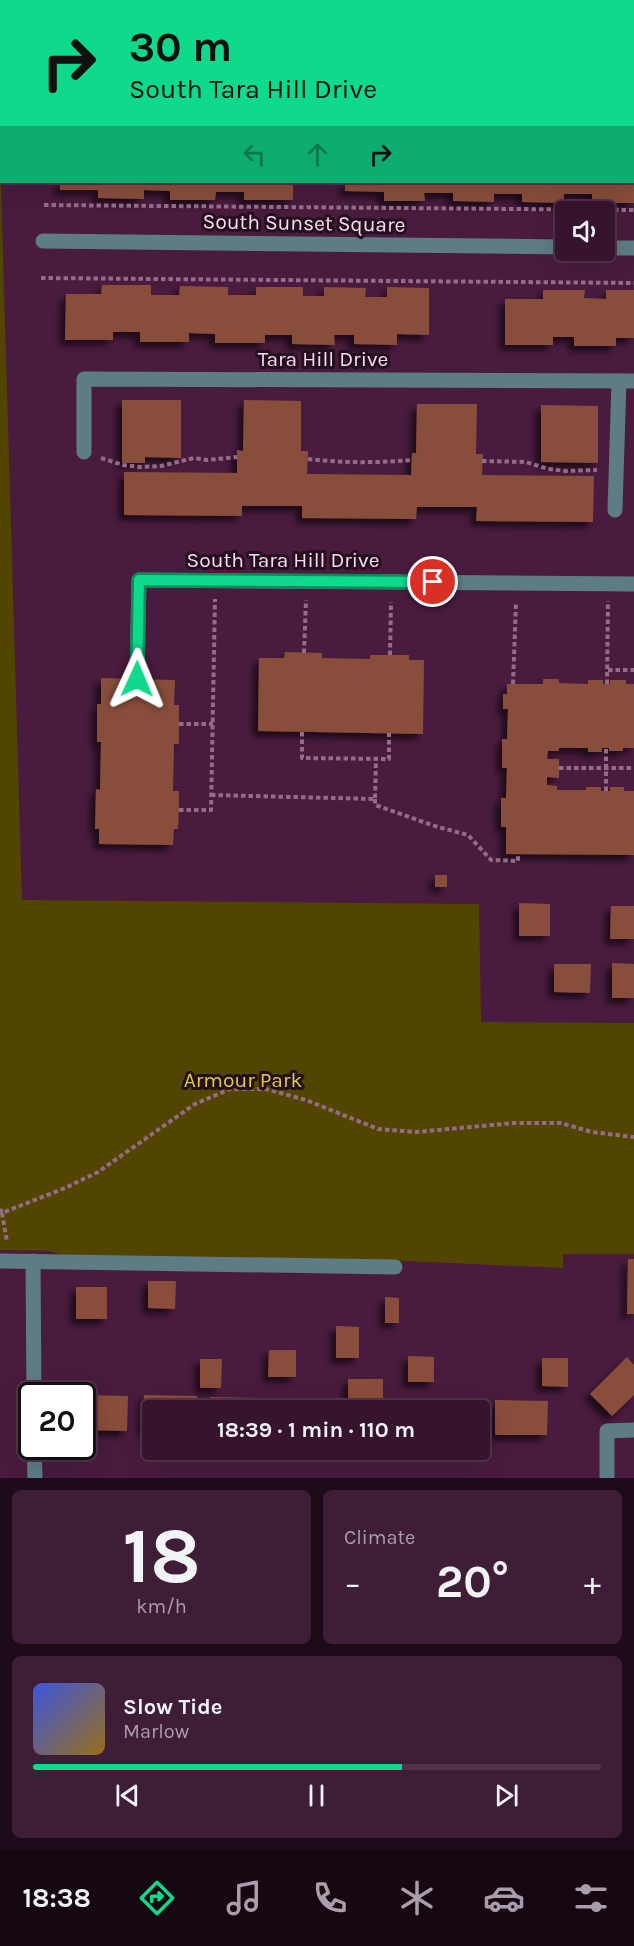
<!DOCTYPE html>
<meta charset="utf-8">
<style>
body{margin:0;font-family:Karla,sans-serif;background:#3e1d36;color:#f1f3f6;height:100vh;display:flex;flex-direction:column;font-size:22px;white-space:nowrap}
*{box-sizing:border-box;margin:0}
p{font-size:20px;color:#aa9eaa}
.icon{flex:none;width:33px;height:33px;fill:none;stroke:currentColor;stroke-width:2;stroke-linecap:round;stroke-linejoin:round}
.map{position:relative;height:1478px;overflow:hidden}
.sheet{display:flex;flex-direction:column;gap:12px;padding:12px;background:#1e0b19;flex:1}
.sheet>*{flex:none}
.top-card{position:absolute;left:0px;top:0px;width:634px;height:183px;box-shadow:0 6px 24px #0002,0 0 0 2px #51334a;background:#0fd98a;color:#111;overflow:hidden}
.buttons{position:absolute;left:555px;top:201px;display:grid;gap:12px}
.buttons a{display:grid;place-items:center;width:60px;height:60px;border-radius:6px;background:#37142e;box-shadow:0 6px 24px #0002,0 0 0 2px #51334a;font-size:30px}
.speed{position:absolute;left:18px;top:1382px;display:flex;gap:12px;font-size:30px;font-weight:700;text-align:center}
.speed>*{display:grid;place-content:center;width:78px;height:78px;border-radius:50%;background:#37142e;box-shadow:0 6px 24px #0002,0 0 0 2px #51334a;line-height:1}
.speed .limit{border:3px solid #111;border-radius:9px;background:#fff;color:#111}
.pin{position:absolute;display:grid;place-items:center;width:51px;height:51px;color:#fff;margin:-26px;border:3px solid #fff;border-radius:50%;box-shadow:0 2px 6px #0007}
.me{position:absolute;width:66px;margin:-33px;rotate:1deg;stroke-linejoin:round;filter:drop-shadow(0 0 4px #0008)}
.turn{display:flex;align-items:center;gap:21px;height:126px;padding:0 30px;font-size:27px}
.turn .icon{width:78px;height:78px;stroke-width:2.5}
.turn b{display:block;font-size:42px;line-height:51px}
.lanes{display:flex;align-items:center;height:57px;padding:0 30px;background:#0003;justify-content:center;gap:30px;direction:ltr}
.lanes .off{opacity:.35}
.big{font-size:45px;font-weight:700;line-height:1.1}
.sheet .tile{flex:1;display:flex;flex-direction:column;justify-content:center;gap:9px;min-width:0;padding:0 21px;border-radius:9px;background:#3e1d36}
.sheet .dial{align-items:center;gap:0}
.dial b{font-size:78px;line-height:1}
.song{display:flex;align-items:center;gap:18px}
.cover{width:72px;height:72px;border-radius:9px;background:linear-gradient(135deg,hsl(230 70% 55%),hsl(40 70% 35%))}
.played{height:6px;border-radius:3px;background:linear-gradient(90deg,#0fd98a 65%,#51334a 65%)}
.keys{display:flex;justify-content:space-around;direction:ltr}
.heat{display:flex;justify-content:space-between;align-items:center;font-size:33px;direction:ltr}
.sheet .tiles{flex:1;display:grid;gap:12px;grid-template-columns:1fr 1fr}
.tile:last-child{grid-column:span 2}
.trip{position:absolute;left:142px;top:1400px;width:348px;height:60px;border-radius:6px;background:#37142e;box-shadow:0 6px 24px #0002,0 0 0 2px #51334a;font-weight:700;line-height:60px;text-align:center}
.tabs{display:flex;height:96px;justify-content:space-around;align-items:center;background:#160812;color:#aa9eaa}
.tabs .icon{width:42px;height:42px}
.tabs .current{color:#0fd98a}
.tabs b{font-size:27px;color:#f1f3f6}
.map>svg:first-child{display:block}
.green{fill:#514500}
.lines{fill:none;stroke-linecap:round;stroke-linejoin:round}
.stream{stroke:#4b4f99;stroke-width:8}
.building{fill:#894e3b;filter:url(#shadow)}
.path{stroke:#946c89;stroke-width:4;stroke-dasharray:4.5 3;stroke-linecap:butt}
.minor{stroke:#5d7c85;stroke-width:15}
.major{stroke:#86c8dc;stroke-width:15}
.route-casing{stroke:#0a8d5a;stroke-width:15}
.route{stroke:#0fd98a;stroke-width:10}
.labels{text-anchor:middle;dominant-baseline:central;stroke-width:6;stroke-linejoin:round;paint-order:stroke}
.street-label{font-size:21px;fill:#fadbf0;stroke:#240f1e}
.park-label{font-size:21px;fill:#e2c945;stroke:#240f1e}
</style>
<div class="map">
<svg width="634" height="1478" viewBox="0 0 634 1478">
<defs>
<filter id="shadow"><feDropShadow dx="-5.5" dy="5.5" stdDeviation="3" flood-color="#0009"/></filter>
</defs>
<rect width="100%" height="100%" fill="#491b3e"/>
<path class="green" d="M0,152l22,748 457,4 2,118 153,1v231h-71v14l-160,-7 -338,-5 -15,-5 -50,-1z"/>
<g class="lines">
<g class="stream">
<path d="M357,2l5,-2"/>
<path d="M0,107h2"/>
</g>
</g>
<g class="building">
<path d="M60,182h233v18h-49v-8h-28l-1,8h-45v-9l-26,-1v9l-46,-1v-8h-38z"/>
<path d="M345,182h289v21h-42v-9h-28v9l-42,-1v-8h-28v8l-41,-1v-8h-29l1,8h-41v-9l-39,-1z"/>
<path d="M102,285h49v10h28l1,-9 48,1v8h28v-8h47v9h21v-9l42,1 -1,9h22v-10l42,1v47l-32,-1v11l-43,-1v-9h-20l1,10 -43,-1v-9h-27v8h-50v-9l-26,-1v9h-49v-10h-27v8h-48l1,-46h35z"/>
<path d="M543,290h42l-1,8 22,1v-9h28v48h-18v8h-42v-9h-21v8h-48v-46h38z"/>
<path d="M122,400h59v58l-36,-1v6h-23z"/>
<path d="M244,400l57,1v50h7l-1,23 104,1 1,-22h4l1,-49h60l-1,50h7l-1,21 112,1 -1,46 -117,-1 1,-14h-60l-1,12 -114,-1v-12h-60v10l-118,-1v-43l113,1v-23l6,1z"/>
<path d="M541,405l57,1v57l-57,-1z"/>
<path d="M285,652l37,1v5l48,1v-4h39v5h15l-1,74 -165,-3 1,-73h25z"/>
<path d="M101,678l74,2 -1,25h5v39h-5l-1,47h6v19l-1,19h-4l-1,16 -74,-1v-15h-4l1,-40 4,1 1,-48h-4v-38h4z"/>
<path d="M543,679h16v4l29,1v-4h15v4h7v-4h16v4h8v64h-11v3h-14v-3h-7v4h-14v-4h-29v3h-11l-1,8h12v19l-12,-1v8l10,1v4h29v-3h15v4h9v-4h14v4h10v64l-128,-1v-27h-5v-29h5l1,-30h-5v-29h5l1,-30h-5v-15h4v-10h36z"/>
<rect x="435" y="875" width="12" height="12"/>
<path d="M519,903l31,1v32h-31z"/>
<path d="M611,906h23v33h-24z"/>
<path d="M612,963l22,1v34h-22z"/>
<path d="M554,964h37l-1,29 -36,-1z"/>
<path d="M628,1259h6v55h-7z"/>
<path d="M148,1281h28l-1,28 -27,-1z"/>
<rect x="76" y="1287" width="31" height="32"/>
<path d="M385,1297l14,1v25h-14z"/>
<path d="M336,1326l23,1v31h-23z"/>
<path d="M269,1350h27v27h-28z"/>
<path d="M408,1356l26,1v25h-26z"/>
<path d="M627,1357l7,8v30l-22,21 -22,-22z"/>
<path d="M542,1358h26v29l-26,-1z"/>
<path d="M200,1359h22l-1,29h-21z"/>
<path d="M348,1379h35v19h17v12h-52z"/>
<path d="M82,1395l46,1 -1,35 -45,-1z"/>
<path d="M144,1395l53,1 -1,14h-43v21h-10z"/>
<path d="M210,1397l52,1v12h-52z"/>
<path d="M282,1398l47,1v11h-47z"/>
<path d="M433,1400l51,1v34h-4v-25h-47z"/>
<path d="M495,1400l53,1 -1,34h-52z"/>
</g>
<g class="lines">
<g class="path">
<path d="M44,205l590,5"/>
<path d="M41,278l593,5"/>
<path d="M101,458l22,7 17,2 21,-1 33,-8 13,2 30,-3"/>
<path d="M308,459c33,4 70,4 104,1"/>
<path d="M482,461l44,1 22,7 18,2 31,-1"/>
<path d="M304,653l2,-53"/>
<path d="M390,655l1,-53"/>
<path d="M608,670h26"/>
<path d="M513,684l3,-82"/>
<path d="M607,684l1,-83"/>
<path d="M179,724h34"/>
<path d="M302,732v26l87,1v-26"/>
<path d="M559,768h75"/>
<path d="M606,791v-43"/>
<path d="M211,795l164,4 1,-40"/>
<path d="M375,799v6l63,22 30,8 23,25 27,1v-6"/>
<path d="M179,810h32l4,-211"/>
<path d="M0,1209l2,4 63,-25 33,-16 97,-68 35,-15h36l40,11 72,29 38,3 98,-9h46l32,9 42,5"/>
<path d="M2,1213l5,29"/>
</g>
<g class="minor">
<path d="M3,0v2"/>
<path d="M593,2l1,-2"/>
<path d="M43,241l523,6"/>
<path d="M604,248h30"/>
<path d="M84,452v-73l550,2"/>
<path d="M615,510l4,-129"/>
<path d="M137,679l2,-99 495,4"/>
<path d="M0,1261l395,6"/>
<path d="M33,1261l1,134"/>
<path d="M34,1446l1,32"/>
<path d="M607,1478v-47l27,-1"/>
</g>
<g class="major">
<path d="M621,0l1,2"/>
<path d="M633,13l1,1"/>
</g>
</g>
<g class="lines">
<defs>
<path id="route" d="M137,679l2,-99 294,2"/>
</defs>
<use href="#route" class="route-casing"/>
<use href="#route" class="route"/>
</g>
<g class="labels">
<g class="street-label">
<text transform="translate(304 223) rotate(1)">South Sunset Square</text>
<text x="323" y="359">Tara Hill Drive</text>
<text x="283" y="560">South Tara Hill Drive</text>
</g>
<g class="park-label">
<text x="243" y="1080">Armour Park</text>
</g>
</g>
</svg>
<div class="buttons">
<a><svg class="icon" aria-label="sound" viewBox="0 0 24 24"><path d="M4 9h4l5-4v14l-5-4H4zM17 9q2 3 0 6"/></svg></a>
</div>
<div class="speed"><div class="limit">20</div></div>
<div class="pin" style="left:433px;top:582px;background:#d93025"><svg class="icon" aria-label="arrive" viewBox="0 0 24 24"><path d="M6 21V4h12l-3 4 3 4H6"/></svg></div>
<svg class="me" style="left:137px;top:679px" viewBox="-20 -20 40 40"><path d="M0-17L14 15 0 8-14 15z" fill="#0fd98a" stroke="#fff" stroke-width="4"/></svg>
<div class="trip">18:39 · 1 min · 110 m</div>
<div class="top-card">
<div class="turn"><svg class="icon" aria-label="right" viewBox="0 0 24 24"><path d="M7 20v-9h11M14 6l5 5-5 5"/></svg><div><b>30 m</b>South Tara Hill Drive</div></div>
<div class="lanes"><svg class="icon off" aria-label="left" viewBox="0 0 24 24"><path d="M17 20v-9H6M10 6l-5 5 5 5"/></svg><svg class="icon off" aria-label="ahead" viewBox="0 0 24 24"><path d="M12 20V5M6 11l6-6 6 6"/></svg><svg class="icon" aria-label="right" viewBox="0 0 24 24"><path d="M7 20v-9h11M14 6l5 5-5 5"/></svg></div>
</div>
</div>
<section class="sheet">
<div class="tiles">
<div class="tile dial"><b>18</b><p>km/h</p></div>
<div class="tile"><p>Climate</p>
<div class="heat"><a>−</a><b class="big">20°</b><a>+</a></div>
</div>
<div class="tile">
<div class="song"><i class="cover"></i><div><b>Slow Tide</b><p>Marlow</p></div></div>
<div class="played"></div>
<div class="keys"><svg class="icon" aria-label="previous" viewBox="0 0 24 24"><path d="M18 5L8 12l10 7zM5 5v14"/></svg><svg class="icon" aria-label="pause" viewBox="0 0 24 24"><path d="M8 5v14M16 5v14"/></svg><svg class="icon" aria-label="next" viewBox="0 0 24 24"><path d="M6 5l10 7-10 7zM19 5v14"/></svg></div>
</div>
</div>
</section>
<nav class="tabs">
<b>18:38</b>
<svg class="icon current" aria-label="directions" viewBox="0 0 24 24"><path d="M12 3l9 9-9 9-9-9zM9 14v-3h6M13 9l2 2-2 2"/></svg>
<svg class="icon" aria-label="music" viewBox="0 0 24 24"><path d="M9 18V5l10-2v13"/><circle cx="6" cy="18" r="3"/><circle cx="16" cy="16" r="3"/></svg>
<svg class="icon" aria-label="phone" viewBox="0 0 24 24"><path d="M5 4h4l2 5-3 2q2 4 5 5l2-3 5 2v4C11 20 4 13 5 4z"/></svg>
<svg class="icon" aria-label="climate" viewBox="0 0 24 24"><path d="M12 3v18M4 7l16 10M4 17L20 7"/></svg>
<svg class="icon" aria-label="car" viewBox="0 0 24 24"><path d="M5 17H2v-5l4-1 3-4h7l3 4 3 1v5h-3M9 17h6M6 11h13"/><circle cx="7" cy="17" r="2"/><circle cx="17" cy="17" r="2"/></svg>
<svg class="icon" aria-label="filters" viewBox="0 0 24 24"><path d="M4 7h16M4 17h16"/><circle cx="9" cy="7" r="2"/><circle cx="15" cy="17" r="2"/></svg>
</nav>
